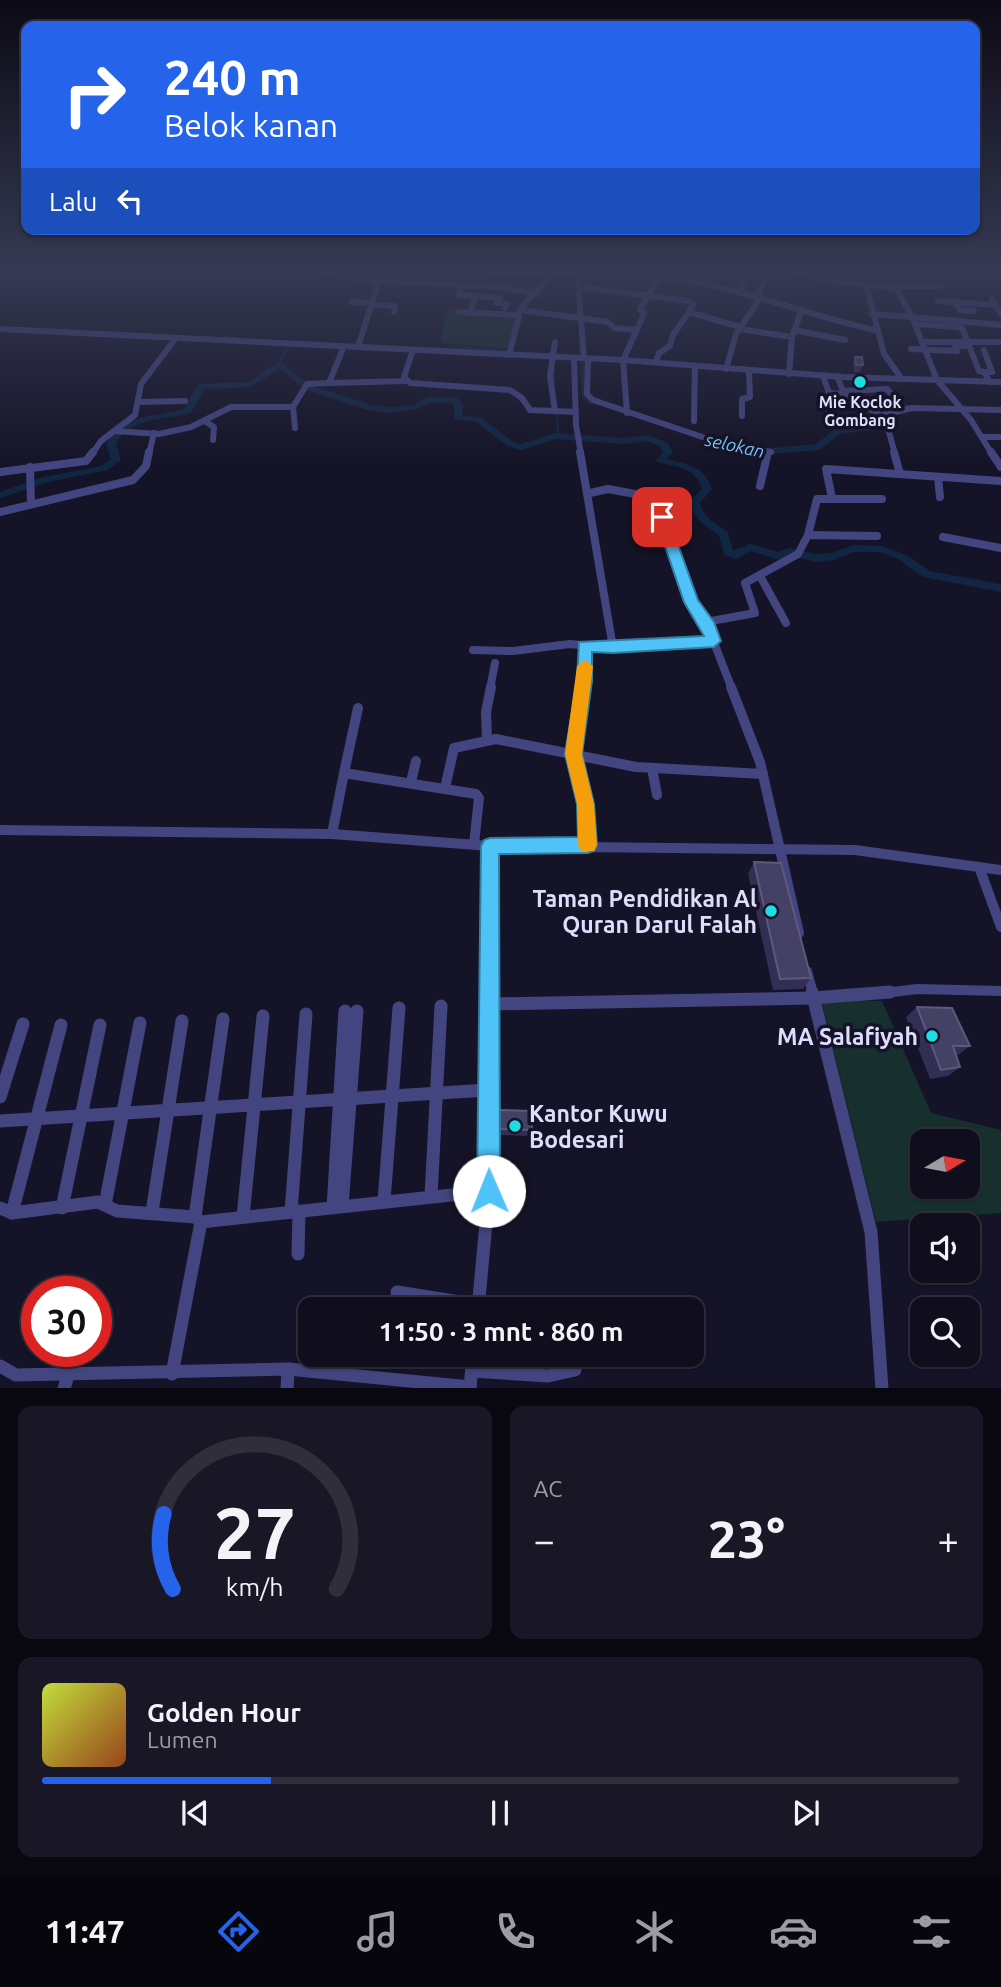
<!DOCTYPE html>
<html lang="id">
<meta charset="utf-8">
<style>
body{margin:0;font-family:Ubuntu,sans-serif;background:#191726;color:#f1f3f6;height:100vh;display:flex;flex-direction:column;font-size:26px;white-space:nowrap}
*{box-sizing:border-box;margin:0}
p{font-size:23px;color:#9c9ca4}
.icon{flex:none;width:38px;height:38px;fill:none;stroke:currentColor;stroke-width:2;stroke-linecap:round;stroke-linejoin:round}
.map{position:relative;height:1388px;overflow:hidden}
.details{display:flex;flex-direction:column;gap:18px;padding:18px;background:#090810;flex:1}
.details>*{flex:none}
.hud{position:absolute;left:21px;top:21px;width:959px;height:214px;border-radius:14px;box-shadow:0 2px 5px #0004,0 0 0 2px #302e3b;background:#2563eb;color:#fff;overflow:hidden}
.needle{width:46px;rotate:80deg}
.buttons{position:absolute;left:910px;top:1129px;display:grid;gap:14px}
.buttons a{display:grid;place-items:center;width:70px;height:70px;border-radius:14px;background:#100e1d;box-shadow:0 2px 5px #0004,0 0 0 2px #302e3b;font-size:35px}
.speed{position:absolute;left:21px;top:1276px;display:flex;gap:14px;font-size:35px;font-weight:700;text-align:center}
.speed>*{display:grid;place-content:center;width:91px;height:91px;border-radius:50%;background:#100e1d;box-shadow:0 2px 5px #0004,0 0 0 2px #302e3b;line-height:1}
.speed .limit{border:10px solid #d22;background:#fff;color:#111}
.pin{position:absolute;display:grid;place-items:center;width:60px;height:60px;color:#fff;margin:-30px;border-radius:14px;box-shadow:0 4px 10px #0006}
.me{position:absolute;width:77px;margin:-38px;rotate:359deg;stroke-linejoin:round;filter:drop-shadow(0 0 5px #0008)}
.turn{display:flex;align-items:center;gap:24px;height:147px;padding:0 28px;font-size:32px}
.turn .icon{width:91px;height:91px;stroke-width:2.5}
.turn b{display:block;font-size:49px;line-height:60px}
.then{display:flex;align-items:center;height:66px;padding:0 28px;background:#0003;gap:14px;font-size:26px}
.big{font-size:52px;font-weight:700;line-height:1.1}
.details .widget{flex:1;display:flex;flex-direction:column;justify-content:center;gap:10px;min-width:0;padding:0 24px;border-radius:14px;background:#191726}
.details .dial{align-items:center;gap:0}
.dial svg{height:182px;overflow:visible;fill:none;stroke:#302e3b;stroke-width:7;stroke-linecap:round;text-anchor:middle}
.dial text{fill:#f1f3f6;stroke:none}
.song{display:flex;align-items:center;gap:21px}
.cover{width:84px;height:84px;border-radius:10px;background:linear-gradient(135deg,hsl(70 70% 55%),hsl(20 70% 35%))}
.played{height:7px;border-radius:4px;background:linear-gradient(90deg,#2563eb 25%,#302e3b 25%)}
.keys{display:flex;justify-content:space-around;direction:ltr}
.heat{display:flex;justify-content:space-between;align-items:center;font-size:38px;direction:ltr}
.details .tiles{flex:1;display:grid;gap:18px;grid-template-columns:1fr 1fr}
.widget:last-child{grid-column:span 2}
.trip{position:absolute;left:298px;top:1297px;width:406px;height:70px;border-radius:14px;background:#100e1d;box-shadow:0 2px 5px #0004,0 0 0 2px #302e3b;font-weight:700;line-height:70px;text-align:center}
.dock{display:flex;height:112px;justify-content:space-around;align-items:center;background:#06060c;color:#9c9ca4}
.dock .icon{width:49px;height:49px}
.dock .active{color:#2563eb}
.dock b{font-size:32px;color:#f1f3f6}
.map>svg:first-child{display:block}
.green{fill:#17302d;fill-rule:evenodd}
.lines{fill:none;stroke-linecap:round;stroke-linejoin:round}
.stream{stroke:#112642;stroke-width:2}
.river{fill:#112642;fill-rule:evenodd}
.minor-far3{stroke:#434580;stroke-width:6}
.minor-far2{stroke:#434580;stroke-width:8}
.minor-far1{stroke:#434580;stroke-width:10}
.minor{stroke:#434580;stroke-width:13}
.wall{fill:#332e53}
.building{fill:#454165;stroke:#5d597c;stroke-width:2}
.route{fill:#4fc3f7;stroke:#337fa1;stroke-width:2}
.slow{fill:#f59e0b}
.poi-dot{fill:#1edee5;stroke:#151327;stroke-width:2.5}
.labels{text-anchor:middle;dominant-baseline:central;stroke-width:7;stroke-linejoin:round;paint-order:stroke}
.far-poi-label{font-size:16px;font-weight:bold;fill:#deddfb;stroke:#151327}
.far-water-label{font-size:18px;font-style:italic;fill:#76bfef;stroke:#151327}
.near-poi-label{font-size:23px;font-weight:bold;fill:#deddfb;stroke:#151327;text-anchor:end}
</style>
<div class="map">
<svg width="1001" height="1389" viewBox="0 0 1001 1389">
<rect width="100%" height="100%" fill="#151327"/>
<g class="green">
<path d="M446,309l73,5 -5,35 -74,-6z"/>
<path d="M821,999l61,2 49,112 70,17v83l-125,9zM922,1141h46v45h-46z"/>
</g>
<g class="lines">
<g class="stream">
<path d="M446,346l61,4"/>
<path d="M507,350l4,-14"/>
<path d="M279,364l8,-17"/>
<path d="M554,368v15"/>
<path d="M557,412l1,24"/>
</g>
<g class="river">
<path d="M967,271h13l21,4v4z"/>
<path d="M579,342l7,2 4,52 6,4v4h-6l-8,-7z"/>
<path d="M279,361l31,24 62,20 19,2 22,-2 15,-8 29,1 6,6 -1,11 20,3 31,24 8,2 34,-11 69,5 24,-3 20,8 5,9 -6,7c21,5 37,7 45,30l-12,14c3,16 15,19 28,29l5,19 17,-7 29,8 10,-4 26,6 17,-1 21,-8 28,1 25,9 24,16 71,13v8l-78,-15 -25,-18 -18,-7h-26l-20,8 -19,2 -25,-7 -10,5 -29,-9 -15,8 -12,-4 -5,-20c-14,-10 -26,-15 -29,-33l12,-13c-7,-22 -25,-22 -44,-27l-2,-2 7,-8 -2,-5 -14,-6 -23,3 -68,-5 -35,11 -14,-4 -31,-24 -22,-3v-14l-2,-2h-22l-12,6 -27,4 -20,-2 -67,-22 -25,-21c-29,24 -39,20 -75,21l-13,24c-27,7 -60,4 -75,31l5,16 -14,10 -59,12 -48,16v-6l43,-15 58,-11 10,-7 -5,-15c19,-32 47,-26 78,-35l14,-25 50,-2z"/>
<path d="M908,404l3,1v4l-38,9 -3,12 -30,4 -21,16 -61,5 -5,-3 5,-3 58,-5 18,-14 29,-4 3,-12z"/>
</g>
<g class="minor-far3">
<path d="M317,271l60,10 124,6 36,7"/>
<path d="M492,271c67,7 136,0 202,11 62,11 120,35 181,48"/>
<path d="M796,271l43,11 57,6 16,29 89,8"/>
<path d="M578,282l6,76"/>
<path d="M866,284l18,70 18,25"/>
<path d="M461,286l-2,9 17,1 -6,16"/>
<path d="M895,286h45"/>
<path d="M579,287l110,14 4,3 -4,8 51,15"/>
<path d="M742,290l6,-19"/>
<path d="M476,296l24,2 -3,5 10,1 -2,4"/>
<path d="M758,296l10,-25"/>
<path d="M992,299l9,15"/>
<path d="M938,301l58,4"/>
<path d="M352,302l21,1"/>
<path d="M956,304l4,6 14,1"/>
<path d="M373,305l22,1 -1,6"/>
<path d="M520,310l88,12 6,6 21,2"/>
<path d="M459,312l60,3"/>
<path d="M872,314l40,3 25,63 34,40 21,34"/>
<path d="M953,320l1,7 8,1 17,43 5,1 6,10"/>
<path d="M915,324l39,3"/>
<path d="M0,329l623,31 220,17 158,5"/>
<path d="M739,329l53,8"/>
<path d="M794,330l51,10"/>
<path d="M555,342l-5,34 5,35"/>
<path d="M923,342h78"/>
<path d="M358,347l24,-76"/>
<path d="M911,349l46,2 -2,-6 9,1"/>
<path d="M413,350l-9,27 6,6 100,7 12,8 8,12 46,2"/>
<path d="M984,350l8,22h-8"/>
<path d="M509,355l12,-47 29,-32"/>
<path d="M574,358l2,67 5,29"/>
<path d="M588,359l-1,35 6,6 133,45 45,7"/>
<path d="M656,362l3,-9 11,-7 3,-11 16,-23"/>
<path d="M726,369l10,-35 25,-37"/>
<path d="M789,374l3,-37 10,-28"/>
<path d="M823,376l6,17 17,1 35,22"/>
<path d="M837,376l6,15 44,-2 9,11 -8,1 10,9"/>
<path d="M329,383l78,-2"/>
<path d="M138,402l47,-1"/>
<path d="M293,407l2,21"/>
<path d="M627,413l-4,-53 21,-46 -4,-5 19,-31"/>
<path d="M742,416v-17l8,-2 -1,-26"/>
<path d="M694,421l1,-55"/>
<path d="M206,422l8,5 -1,13"/>
<path d="M114,431l45,3 32,-7 40,-20h62l14,-23 22,-1 15,-37"/>
<path d="M983,437h18"/>
<path d="M92,454l9,-13 34,-26 6,-31 35,-46"/>
<path d="M149,454l5,-21"/>
<path d="M895,454l-6,-22 -8,-14 2,-3 29,-7 89,2"/>
</g>
<g class="minor-far2">
<path d="M580,452l33,196"/>
<path d="M894,452l6,22"/>
<path d="M991,452l10,15"/>
<path d="M30,467l1,37"/>
<path d="M0,472l86,-11 7,-9"/>
<path d="M938,477l2,20"/>
<path d="M760,486l7,-30 -2,-4"/>
<path d="M590,493l18,-4 27,5 15,8 12,15 30,85 14,20 26,67"/>
<path d="M832,498l-6,-29 175,12"/>
<path d="M0,512l133,-32 13,-14 3,-14"/>
<path d="M808,535l9,-36h65"/>
<path d="M943,537l58,11"/>
<path d="M760,576l26,47"/>
<path d="M706,622l49,-9 -10,-30 53,-29 10,-19 69,1"/>
<path d="M473,650l40,1 57,-7 43,4 101,-7"/>
<path d="M490,689l5,-26"/>
<path d="M584,689v-43"/>
</g>
<g class="minor-far1">
<path d="M584,687l-10,67 12,50 2,41"/>
<path d="M731,687l29,75 39,171"/>
<path d="M487,740l-1,-28 5,-25"/>
<path d="M652,768l5,27"/>
<path d="M344,773l14,-65"/>
<path d="M411,782l5,-21"/>
<path d="M445,788l9,-40 42,-9 140,28 127,7"/>
<path d="M0,830l332,4 158,12 365,4 146,20"/>
<path d="M332,834l12,-61 132,21 3,4 -5,46"/>
<path d="M979,867l22,60"/>
<path d="M807,971l6,23"/>
<path d="M490,994v-148"/>
<path d="M877,994l40,-5 84,2"/>
</g>
<g class="minor">
<path d="M812,992l59,240 11,157"/>
<path d="M489,1004l324,-6 77,-6"/>
<path d="M0,1097l23,-73"/>
<path d="M0,1121l487,-31"/>
<path d="M431,1196l10,-190"/>
<path d="M384,1201l15,-193"/>
<path d="M105,1205l35,-182"/>
<path d="M342,1206l15,-195"/>
<path d="M0,1208l12,5 86,-11 19,9 78,6 6,5 288,-31"/>
<path d="M62,1208l38,-183"/>
<path d="M333,1208l12,-197"/>
<path d="M152,1212l30,-191"/>
<path d="M291,1212l15,-198"/>
<path d="M12,1213l49,-188"/>
<path d="M195,1217l28,-198"/>
<path d="M243,1217l20,-201"/>
<path d="M298,1254l1,-43"/>
<path d="M397,1292l82,13"/>
<path d="M478,1309l11,-118 1,-199"/>
<path d="M0,1366l16,9 272,-6 182,18"/>
<path d="M472,1371l76,5 27,-6"/>
<path d="M172,1374l29,-152"/>
<path d="M64,1389l4,-14"/>
<path d="M287,1389l1,-20"/>
<path d="M470,1389l3,-35"/>
</g>
</g>
<g class="wall">
<path d="M855,357l8,8 -3,7h-6l-1,-9z"/>
<path d="M754,862l57,116 -8,11 -30,1 -25,-116z"/>
<path d="M917,1007l53,39 -12,9h-2l4,12 -12,9 -18,3 -24,-62z"/>
<path d="M499,1110l33,20 -1,6 -32,-1z"/>
</g>
<g class="building">
<path d="M855,357h7l1,8h-7z"/>
<path d="M754,862l27,1 30,115 -31,1z"/>
<path d="M917,1007l35,1 18,38h-17l7,21 -19,3z"/>
<path d="M499,1110l33,1v19l-33,-1z"/>
</g>
<linearGradient id="sky" x2="0" y2="1"><stop stop-color="#0c0a15"/><stop offset="0.58" stop-color="#353952"/><stop offset="1" stop-color="#353952" stop-opacity="0"/></linearGradient>
<rect width="1001" height="465" fill="url(#sky)"/>
<path class="route" d="M662,513l6,4 30,83 16,22 7,19 -7,6 -101,6 -21,-1v29l-10,73 12,50 3,41 -3,6 -6,2 -89,1 1,337 -3,9 -8,3 -9,-3 -3,-9 4,-345 3,-6 6,-2 88,-1 -1,-33 -12,-50 12,-73 2,-39 125,-6 -20,-34 -29,-85z"/>
<path class="slow" d="M585,660l8,6 -11,88 12,50 3,41 -3,6h-13l-3,-6 -1,-41 -12,-50 12,-88z"/>
<g class="poi-dot">
<circle cx="860" cy="382" r="7"/>
<circle cx="771" cy="911" r="7"/>
<circle cx="932" cy="1036" r="7"/>
<circle cx="515" cy="1126" r="7"/>
</g>
<g class="labels">
<g class="far-poi-label">
<text x="860" y="402">Mie Koclok<tspan x="860" dy="18">Gombang</tspan></text>
</g>
<g class="far-water-label">
<text transform="translate(735 445) rotate(12)">selokan</text>
</g>
<g class="near-poi-label">
<text x="757" y="898">Taman Pendidikan Al<tspan x="757" dy="26">Quran Darul Falah</tspan></text>
<text x="918" y="1036">MA Salafiyah</text>
<text x="529" y="1113" text-anchor="start">Kantor Kuwu<tspan x="529" dy="26">Bodesari</tspan></text>
</g>
</g>
</svg>
<div class="buttons">
<a><svg class="needle" viewBox="-14 -14 28 28"><path d="M0-13l5 13h-10z" fill="#e53935"/><path d="M0 13l5-13h-10z" fill="#9c9ca4"/></svg></a>
<a><svg class="icon" aria-label="sound" viewBox="0 0 24 24"><path d="M4 9h4l5-4v14l-5-4H4zM17 9q2 3 0 6"/></svg></a>
<a><svg class="icon" aria-label="search" viewBox="0 0 24 24"><circle cx="10" cy="10" r="6"/><path d="M15 15l6 6"/></svg></a>
</div>
<div class="speed"><div class="limit">30</div></div>
<div class="pin" style="left:662px;top:517px;background:#d93025"><svg class="icon" aria-label="arrive" viewBox="0 0 24 24"><path d="M6 21V4h12l-3 4 3 4H6"/></svg></div>
<svg class="me" style="left:489px;top:1191px" viewBox="-20 -20 40 40"><circle r="19" fill="#fff"/><path d="M0-13L10 11 0 6-10 11z" fill="#4fc3f7"/></svg>
<div class="trip">11:50 · 3 mnt · 860 m</div>
<div class="hud">
<div class="turn"><svg class="icon" aria-label="right" viewBox="0 0 24 24"><path d="M7 20v-9h11M14 6l5 5-5 5"/></svg><div><b>240 m</b>Belok kanan</div></div>
<div class="then">Lalu<svg class="icon" aria-label="left" viewBox="0 0 24 24"><path d="M17 20v-9H6M10 6l-5 5 5 5"/></svg></div>
</div>
</div>
<section class="details">
<div class="tiles">
<div class="widget dial"><svg viewBox="0 0 100 80">
<path d="M14 69A42 42 0 1 1 86 69"/>
<path d="M14 69A42 42 0 0 1 10 36" stroke="#2563eb"/>
<text x="50" y="56" font-size="32" font-weight="700">27</text>
<text x="50" y="72" font-size="11">km/h</text>
</svg></div>
<div class="widget"><p>AC</p>
<div class="heat"><a>−</a><b class="big">23°</b><a>+</a></div>
</div>
<div class="widget">
<div class="song"><i class="cover"></i><div><b>Golden Hour</b><p>Lumen</p></div></div>
<div class="played"></div>
<div class="keys"><svg class="icon" aria-label="previous" viewBox="0 0 24 24"><path d="M18 5L8 12l10 7zM5 5v14"/></svg><svg class="icon" aria-label="pause" viewBox="0 0 24 24"><path d="M8 5v14M16 5v14"/></svg><svg class="icon" aria-label="next" viewBox="0 0 24 24"><path d="M6 5l10 7-10 7zM19 5v14"/></svg></div>
</div>
</div>
</section>
<nav class="dock">
<b>11:47</b>
<svg class="icon active" aria-label="directions" viewBox="0 0 24 24"><path d="M12 3l9 9-9 9-9-9zM9 14v-3h6M13 9l2 2-2 2"/></svg>
<svg class="icon" aria-label="music" viewBox="0 0 24 24"><path d="M9 18V5l10-2v13"/><circle cx="6" cy="18" r="3"/><circle cx="16" cy="16" r="3"/></svg>
<svg class="icon" aria-label="phone" viewBox="0 0 24 24"><path d="M5 4h4l2 5-3 2q2 4 5 5l2-3 5 2v4C11 20 4 13 5 4z"/></svg>
<svg class="icon" aria-label="climate" viewBox="0 0 24 24"><path d="M12 3v18M4 7l16 10M4 17L20 7"/></svg>
<svg class="icon" aria-label="car" viewBox="0 0 24 24"><path d="M5 17H2v-5l4-1 3-4h7l3 4 3 1v5h-3M9 17h6M6 11h13"/><circle cx="7" cy="17" r="2"/><circle cx="17" cy="17" r="2"/></svg>
<svg class="icon" aria-label="filters" viewBox="0 0 24 24"><path d="M4 7h16M4 17h16"/><circle cx="9" cy="7" r="2"/><circle cx="15" cy="17" r="2"/></svg>
</nav>
